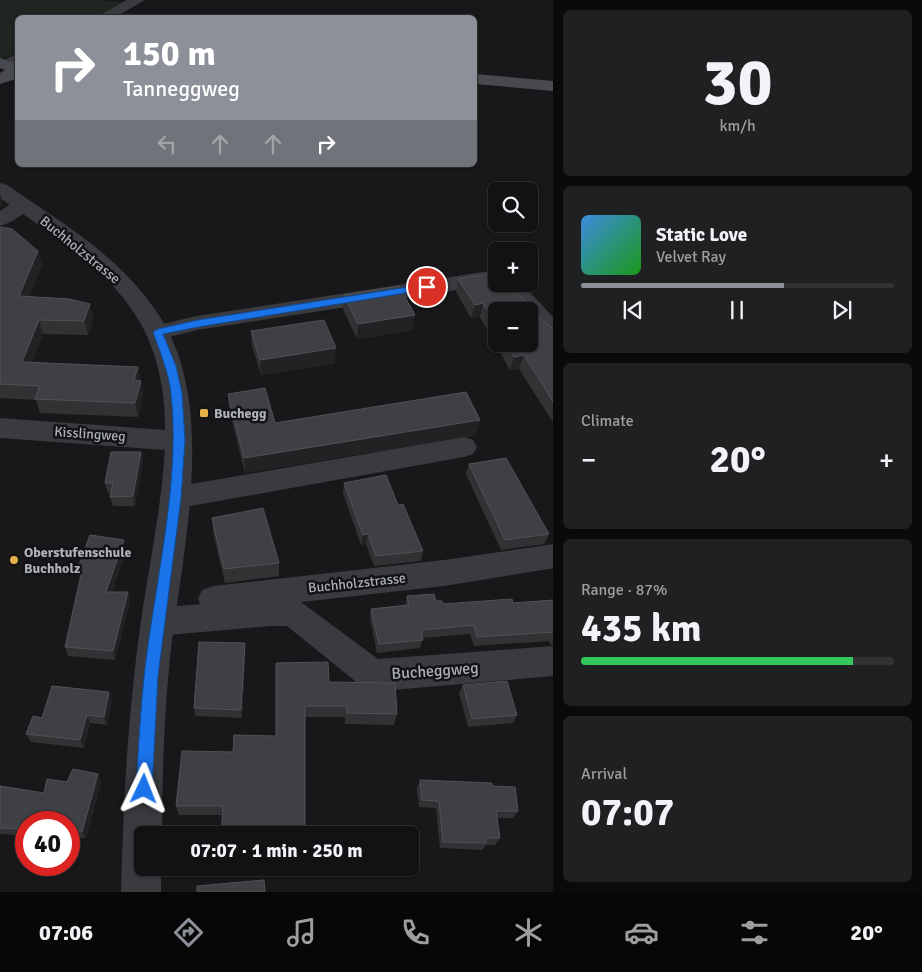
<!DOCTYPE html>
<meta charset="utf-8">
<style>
body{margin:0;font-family:Signika,sans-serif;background:#1f2022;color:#f1f3f6;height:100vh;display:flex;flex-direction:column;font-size:19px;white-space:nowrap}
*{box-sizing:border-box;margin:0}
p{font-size:16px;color:#9c9ea0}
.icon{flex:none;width:28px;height:28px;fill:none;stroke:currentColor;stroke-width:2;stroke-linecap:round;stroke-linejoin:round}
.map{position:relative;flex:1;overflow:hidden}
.drawer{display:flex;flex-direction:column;gap:10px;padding:10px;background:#0a0a0b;width:369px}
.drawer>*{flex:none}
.hud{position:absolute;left:15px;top:15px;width:462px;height:152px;border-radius:8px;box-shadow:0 1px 4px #0004,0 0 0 1px #313234;background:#8c9099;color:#fff;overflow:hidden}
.tools{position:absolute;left:488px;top:182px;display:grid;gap:10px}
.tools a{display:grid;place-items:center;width:50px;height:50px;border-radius:8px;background:#121214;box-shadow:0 1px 4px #0004,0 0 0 1px #313234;font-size:25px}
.speed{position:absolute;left:15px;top:811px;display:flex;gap:10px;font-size:25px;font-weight:700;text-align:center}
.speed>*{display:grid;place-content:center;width:65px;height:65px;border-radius:50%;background:#121214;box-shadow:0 1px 4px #0004,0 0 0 1px #313234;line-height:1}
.speed .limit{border:8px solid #d22;background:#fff;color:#111}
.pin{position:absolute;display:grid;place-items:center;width:42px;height:42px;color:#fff;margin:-21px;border:2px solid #fff;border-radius:50%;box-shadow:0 1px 5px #0007}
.me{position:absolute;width:55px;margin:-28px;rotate:2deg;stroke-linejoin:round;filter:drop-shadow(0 0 4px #0008)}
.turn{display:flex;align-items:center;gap:18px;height:105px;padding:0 25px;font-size:22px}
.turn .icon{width:65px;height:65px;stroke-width:2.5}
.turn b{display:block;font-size:35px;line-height:42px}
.lanes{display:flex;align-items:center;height:48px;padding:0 25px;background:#0003;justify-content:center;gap:25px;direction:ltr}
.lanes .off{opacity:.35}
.big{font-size:38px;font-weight:700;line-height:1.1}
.drawer .card{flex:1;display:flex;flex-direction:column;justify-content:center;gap:8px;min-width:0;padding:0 18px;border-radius:8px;background:#1f2022}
.drawer .dial{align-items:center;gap:0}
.dial b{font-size:65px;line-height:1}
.song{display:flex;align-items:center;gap:15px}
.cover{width:60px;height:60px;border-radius:8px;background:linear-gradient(135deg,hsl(210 70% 55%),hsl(120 70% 35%))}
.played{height:5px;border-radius:2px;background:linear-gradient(90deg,#8c9099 65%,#313234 65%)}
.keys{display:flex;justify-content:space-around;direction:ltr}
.heat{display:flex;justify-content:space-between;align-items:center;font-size:28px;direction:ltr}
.charge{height:8px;border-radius:4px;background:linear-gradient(90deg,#34c759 87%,#313234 0)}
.trip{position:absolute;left:134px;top:826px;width:285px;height:50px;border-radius:8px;background:#121214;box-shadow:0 1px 4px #0004,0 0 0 1px #313234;font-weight:700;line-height:50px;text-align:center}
.dock{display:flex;height:80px;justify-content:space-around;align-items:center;background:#070708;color:#9c9ea0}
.dock .icon{width:35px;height:35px}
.dock .active{color:#8c9099}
.dock b{font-size:22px;color:#f1f3f6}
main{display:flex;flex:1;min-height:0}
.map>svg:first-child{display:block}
.green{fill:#1f2520}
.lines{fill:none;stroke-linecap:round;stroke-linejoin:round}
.minor{fill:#3a3b3f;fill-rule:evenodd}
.tertiary{fill:#3a3b3f;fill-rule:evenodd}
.secondary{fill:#484a4f;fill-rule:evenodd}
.wall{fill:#323235;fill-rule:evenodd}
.shaded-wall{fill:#222224}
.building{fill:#3f4043;stroke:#505256}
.route{fill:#1a73e8;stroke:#114b97}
.poi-dot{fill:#e4b047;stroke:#131315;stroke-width:2}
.labels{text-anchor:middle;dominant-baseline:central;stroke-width:5;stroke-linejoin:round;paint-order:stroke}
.street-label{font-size:14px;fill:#acb0b9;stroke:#131315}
.poi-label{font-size:14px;font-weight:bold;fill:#acb0b9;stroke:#131315;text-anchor:start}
.near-street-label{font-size:16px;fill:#acb0b9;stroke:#131315}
</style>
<main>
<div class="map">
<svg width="554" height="892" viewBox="0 0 554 892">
<rect width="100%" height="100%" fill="#18181a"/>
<path class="green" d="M0,0h99l29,3 -29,14 -81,1 -1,36 -17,5z"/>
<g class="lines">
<g class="minor">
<path d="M127,0h18l-31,18h-19z"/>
<path d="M18,54v10l-12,5 -5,-2v-6z"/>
<path d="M22,199l7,2 3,4c-7,9 -21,18 -32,21v-15l15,-10z"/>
<path d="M496,270v14l-299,46 -39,10 -8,-3 -4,-5 4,-5 47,-11z"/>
<path d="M499,284h23l32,34v22l-8,-2 -17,-19v-8h-7z"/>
<path d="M0,418l179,13 9,3 4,7 -4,7 -9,3 -179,-13z"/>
<path d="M464,437l9,3 4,7 -4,7 -9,3 -290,52 -10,-3 -4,-8 4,-8 10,-3z"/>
<path d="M554,544v24l-110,18 -143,16 77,57 176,-13v30l-162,14 -20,-1 -12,-4 -73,-59h-16l-114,10 -11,-4 -5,-10 5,-10 11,-4 43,-4 -2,-5 4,-9 11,-4 231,-26z"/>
</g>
<path class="tertiary" d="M0,183l7,2c55,38 114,72 151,129 62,91 23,241 12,344 -6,59 -8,118 -8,177h-20v33h19v24h-40c2,-72 5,-143 13,-215 4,-39 10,-79 17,-118 12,-77 30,-168 -13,-240 -32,-53 -89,-86 -138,-121z"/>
<g class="secondary">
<path d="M0,58l18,6 -2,15 -16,5v-11l5,-3 -5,-2z"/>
<path d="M475,74l79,7v10l-79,-7z"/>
</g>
</g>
<g class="wall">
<path d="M0,227l38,24 4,14 -13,32 61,7 3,14 -5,17 -45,-1 -11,28 106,5 5,28 -5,22 -98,-4 -4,-13 -36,-2z"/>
<path d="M458,279l78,36 18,15v94l-35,-55 -9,1 -30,-53 -9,1 -15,-26zM496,311l33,33h-33z"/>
<path d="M344,295l71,20 -3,15 -55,9 -14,-30z"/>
<path d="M251,331l84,32 -74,12 -9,-29z"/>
<path d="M228,394l47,29 205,-3 -4,15 -231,38 -16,-64z"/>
<path d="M141,452l2,10 -8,44h-22l-3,-9 1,-4h-3l-3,-10z"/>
<path d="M469,464l80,70 -5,10 -43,6 -35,-76z"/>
<path d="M344,483l54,22 25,46 -2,10 -47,5 -8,-22 -5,1 -18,-52z"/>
<path d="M212,518l67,45v13l-54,7 -12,-51z"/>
<path d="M126,550l-14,42h16l2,10 -15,58 -47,-4 -3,-9 15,-69 -3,-8z"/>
<path d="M407,596l29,5 7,3 70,-1 41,-3v46l-4,-2 -1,-3 -75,5 -4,-12 -47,4 -3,10 -43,5 -7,-35 1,-9 34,-4z"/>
<path d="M245,652l-3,66 -47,-2 -1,-8z"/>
<path d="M329,682l68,32 -3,11 -49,-1v-7h-40l-83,98h-43l-3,-9 57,-54 43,-16z"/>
<path d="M463,685l54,30 -4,8 -45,4 -9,-34z"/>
<path d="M112,700l-5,25 -17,-2 -6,25 -53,-6 -5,-8 16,-16z"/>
<path d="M420,780l72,6 26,25 -5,7h-16l3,20 -5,7h-9l-4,5 -42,-2 -4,-40 -17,-1 -2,-19z"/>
<path d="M67,782h34l-15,56h-17v-16h-43v14l-26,-2v-48l44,7z"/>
</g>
<g class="shaded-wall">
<path d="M0,194l3,11 -3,4z"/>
<path d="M38,251l4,14 -19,46 -4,-15z"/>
<path d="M483,303l-3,14 -9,1 4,-13z"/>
<path d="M90,304l3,14 -5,17 -4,-14z"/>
<path d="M415,315l-3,15 -55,9 1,-15z"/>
<path d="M39,320l4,14 -17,42 -4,-14z"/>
<path d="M336,348l-1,15 -74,12 -1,-15z"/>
<path d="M524,355l-5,14 -9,1 4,-13z"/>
<path d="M138,367l5,28 -5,22 -3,-14 -1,-23z"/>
<path d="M480,420l-4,15 -231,38 -1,-15z"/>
<path d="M141,452l2,10 -8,44 -2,-10z"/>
<path d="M368,534l-2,10 -5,1 2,-10z"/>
<path d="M124,540l2,10 -17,51 -3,-9z"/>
<path d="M128,592l2,10 -15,58 -2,-9z"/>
<path d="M245,643v9l-3,66 -1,-8z"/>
<path d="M109,692l3,8 -5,25 -3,-8z"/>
<path d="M87,715l3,8 -6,25 -4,-8z"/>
<path d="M98,774l3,8 -15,56 -4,-6z"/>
</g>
<g class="building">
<path d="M0,227l12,2 26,22 -19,45 50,3 21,5 -6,17 -45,-1 -17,42 116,5 -4,13 7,1 -6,22 -100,-4 5,-13 -40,-2z"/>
<path d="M496,273v11h15l25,31 15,12 3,3v73l-30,-48 -10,2 -7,-13h22v-33h-33v15l-13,-23 -8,2 -17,-26z"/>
<path d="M399,286l16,29 -57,9 -14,-29z"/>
<path d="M324,320l12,28 -76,12 -9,-29z"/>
<path d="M265,388l10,35 191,-31 14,28 -236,38 -16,-64z"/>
<path d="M111,452h30l-8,44 -23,1 3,-14h-8z"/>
<path d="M506,458l43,76 -44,6 -36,-76z"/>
<path d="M386,475l12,30 5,-1 20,47 -47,5 -8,-22 -5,1 -19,-52z"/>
<path d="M263,508l16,55 -55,6 -12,-51z"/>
<path d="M90,535l34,5 -18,52h22l-15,59 -48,-4 17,-77h-5z"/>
<path d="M434,594l2,7h6l1,3 69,-5 1,4 41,-3v32l-77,5 -3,-12 -53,5 2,10 -44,4 -8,-35 38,-4 -2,-9z"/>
<path d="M199,642l46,1 -4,67 -47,-2z"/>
<path d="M328,662l1,20 66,1 2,31 -50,-1v-7h-42v129h-84l2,-29h-47l6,-55 51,1 1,-17 42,1v-73z"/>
<path d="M507,681l10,34 -45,4 -9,-34z"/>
<path d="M52,686l57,6 -5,25 -17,-2 -7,25 -54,-6 7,-18 9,2z"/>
<path d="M73,769l25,5 -16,58 -13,-1v-9h-43v7l-26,-1v-42l44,7 3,-14 20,3z"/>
<path d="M420,780l72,3v3l23,1 3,24h-22l4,27h-14v5l-43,-1 -4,-41 -17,-1z"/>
<path d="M264,880l1,12h-68v-6z"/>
</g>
<path class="route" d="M427,284l3,1v4l-232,38 -35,7 13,32 6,27 3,47 -4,58 -23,178 -6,113 -3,5 -5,3 -6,-3 -2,-5c3,-48 5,-96 12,-143 11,-80 32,-173 23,-252 -2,-21 -11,-42 -18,-62l5,-3 40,-9z"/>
<g class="poi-dot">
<rect x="199" y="408" width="10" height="10" rx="2.5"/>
<circle cx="14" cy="560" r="5"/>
</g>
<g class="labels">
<g class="street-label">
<text transform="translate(80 250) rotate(39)">Buchholzstrasse</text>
<text transform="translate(90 434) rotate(4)">Kisslingweg</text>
<text transform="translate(357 583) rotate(-6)">Buchholzstrasse</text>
</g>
<g class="poi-label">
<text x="214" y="413">Buchegg</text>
<text x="24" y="552">Oberstufenschule<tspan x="24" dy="16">Buchholz</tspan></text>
</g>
<g class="near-street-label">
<text transform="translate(435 671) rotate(-4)">Bucheggweg</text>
</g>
</g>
</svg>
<div class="tools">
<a><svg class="icon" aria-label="search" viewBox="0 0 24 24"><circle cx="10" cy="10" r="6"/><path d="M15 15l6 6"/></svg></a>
<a>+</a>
<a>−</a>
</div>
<div class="speed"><div class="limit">40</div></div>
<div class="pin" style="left:427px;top:287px;background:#d93025"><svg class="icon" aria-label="arrive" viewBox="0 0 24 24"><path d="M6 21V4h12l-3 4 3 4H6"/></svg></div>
<svg class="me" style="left:144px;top:789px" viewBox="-20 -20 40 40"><path d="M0-17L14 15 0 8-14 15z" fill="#1a73e8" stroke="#fff" stroke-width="4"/></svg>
<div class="trip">07:07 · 1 min · 250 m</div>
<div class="hud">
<div class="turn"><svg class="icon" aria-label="right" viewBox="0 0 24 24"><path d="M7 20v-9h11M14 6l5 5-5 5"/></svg><div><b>150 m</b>Tanneggweg</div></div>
<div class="lanes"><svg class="icon off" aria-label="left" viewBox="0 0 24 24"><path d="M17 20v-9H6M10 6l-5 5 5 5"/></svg><svg class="icon off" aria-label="ahead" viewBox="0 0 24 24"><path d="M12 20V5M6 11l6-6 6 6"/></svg><svg class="icon off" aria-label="ahead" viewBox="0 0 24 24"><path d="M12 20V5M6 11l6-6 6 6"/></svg><svg class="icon" aria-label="right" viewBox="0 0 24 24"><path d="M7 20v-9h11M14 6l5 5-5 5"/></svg></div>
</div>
</div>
<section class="drawer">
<div class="card dial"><b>30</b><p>km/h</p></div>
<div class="card">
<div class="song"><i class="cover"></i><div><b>Static Love</b><p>Velvet Ray</p></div></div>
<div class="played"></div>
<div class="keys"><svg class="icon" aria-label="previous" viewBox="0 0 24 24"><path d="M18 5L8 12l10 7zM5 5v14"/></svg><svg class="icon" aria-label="pause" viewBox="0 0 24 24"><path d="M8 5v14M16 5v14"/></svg><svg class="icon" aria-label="next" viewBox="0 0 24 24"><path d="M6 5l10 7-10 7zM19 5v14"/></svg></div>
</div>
<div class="card"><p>Climate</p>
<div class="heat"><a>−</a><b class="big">20°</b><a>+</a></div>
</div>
<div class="card"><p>Range · 87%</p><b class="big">435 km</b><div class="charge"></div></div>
<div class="card"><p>Arrival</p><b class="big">07:07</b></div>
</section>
</main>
<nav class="dock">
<b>07:06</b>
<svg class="icon active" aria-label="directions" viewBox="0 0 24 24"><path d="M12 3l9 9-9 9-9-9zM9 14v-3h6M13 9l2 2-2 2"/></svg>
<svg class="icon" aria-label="music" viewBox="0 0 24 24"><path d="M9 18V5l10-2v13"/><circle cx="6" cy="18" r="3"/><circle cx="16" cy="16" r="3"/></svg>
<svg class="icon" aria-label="phone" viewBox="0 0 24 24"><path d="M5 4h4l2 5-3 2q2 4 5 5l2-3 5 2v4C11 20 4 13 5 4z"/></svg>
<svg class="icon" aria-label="climate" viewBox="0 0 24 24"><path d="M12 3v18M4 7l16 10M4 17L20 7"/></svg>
<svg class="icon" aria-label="car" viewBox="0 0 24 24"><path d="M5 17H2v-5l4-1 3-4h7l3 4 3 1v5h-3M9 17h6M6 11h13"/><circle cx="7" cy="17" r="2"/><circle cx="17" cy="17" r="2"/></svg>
<svg class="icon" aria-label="filters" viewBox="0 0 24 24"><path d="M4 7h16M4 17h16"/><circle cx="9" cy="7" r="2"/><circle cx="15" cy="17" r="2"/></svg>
<b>20°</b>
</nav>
